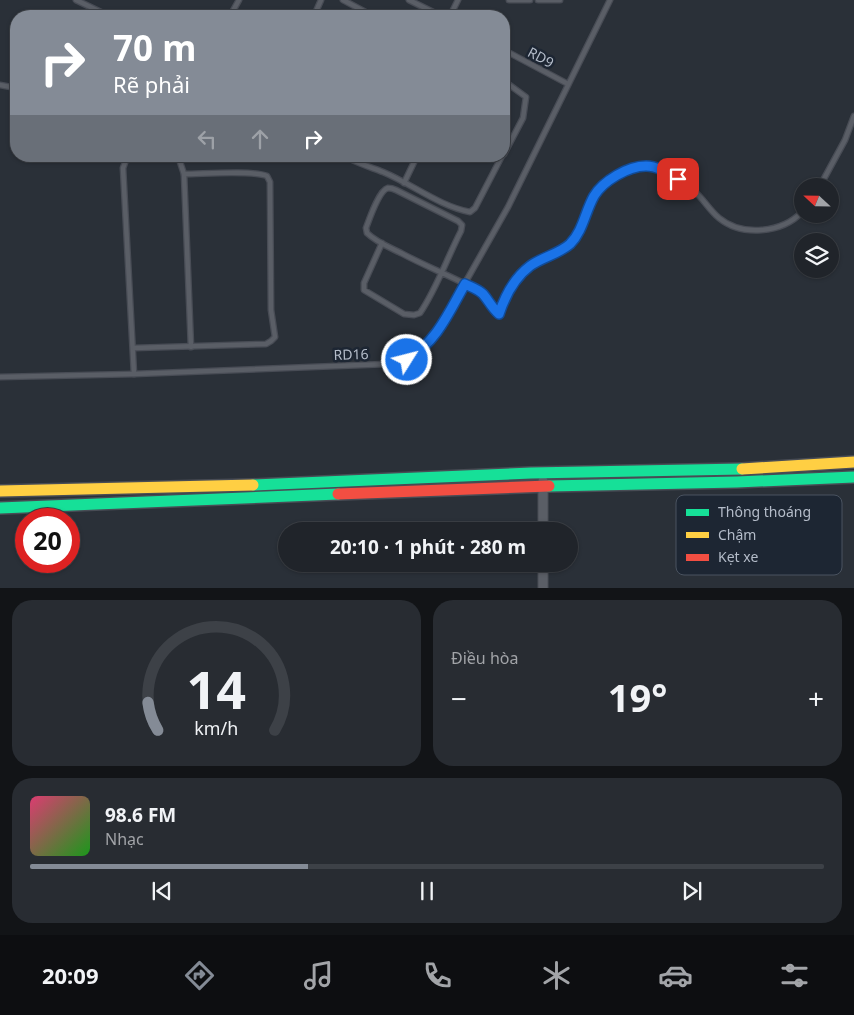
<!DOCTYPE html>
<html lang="vi">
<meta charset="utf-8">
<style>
body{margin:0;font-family:"Noto Sans",sans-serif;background:#282c32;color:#f1f3f6;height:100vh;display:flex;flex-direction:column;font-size:19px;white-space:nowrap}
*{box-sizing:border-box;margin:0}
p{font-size:16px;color:#a2a4a8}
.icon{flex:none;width:28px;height:28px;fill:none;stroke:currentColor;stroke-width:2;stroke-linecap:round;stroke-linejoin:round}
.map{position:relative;height:588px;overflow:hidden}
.panel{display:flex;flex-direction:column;gap:12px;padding:12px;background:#121417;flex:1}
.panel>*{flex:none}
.hud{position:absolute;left:10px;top:10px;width:500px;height:152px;border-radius:20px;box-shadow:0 1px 4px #0004,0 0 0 1px #3d4147;background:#848b96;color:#fff;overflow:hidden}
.needle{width:32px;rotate:292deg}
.controls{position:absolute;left:794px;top:178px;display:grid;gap:10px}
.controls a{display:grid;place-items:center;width:45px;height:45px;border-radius:50%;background:#20242a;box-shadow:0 1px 4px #0004,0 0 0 1px #3d4147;font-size:25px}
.speed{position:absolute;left:15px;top:508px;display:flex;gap:10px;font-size:25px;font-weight:700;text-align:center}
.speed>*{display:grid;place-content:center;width:65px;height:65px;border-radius:50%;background:#20242a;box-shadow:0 1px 4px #0004,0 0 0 1px #3d4147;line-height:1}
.speed .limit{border:8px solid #d22;background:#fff;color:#111}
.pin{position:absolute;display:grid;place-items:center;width:42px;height:42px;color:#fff;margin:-21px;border-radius:10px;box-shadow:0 2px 8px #0006}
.me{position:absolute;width:55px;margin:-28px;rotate:54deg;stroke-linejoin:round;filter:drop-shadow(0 0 4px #0008)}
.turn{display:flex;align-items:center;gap:18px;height:105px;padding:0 20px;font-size:22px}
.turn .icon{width:65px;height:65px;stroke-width:2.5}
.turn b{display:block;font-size:35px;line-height:42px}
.lanes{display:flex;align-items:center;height:48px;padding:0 20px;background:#0003;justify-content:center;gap:25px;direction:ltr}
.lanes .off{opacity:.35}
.big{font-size:38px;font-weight:700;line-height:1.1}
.panel .tile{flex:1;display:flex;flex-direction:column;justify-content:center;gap:8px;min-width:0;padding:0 18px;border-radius:20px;background:#282c32}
.panel .dial{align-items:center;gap:0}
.dial svg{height:130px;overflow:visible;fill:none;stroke:#3d4147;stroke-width:7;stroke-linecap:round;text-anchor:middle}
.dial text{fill:#f1f3f6;stroke:none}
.song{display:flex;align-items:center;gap:15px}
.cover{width:60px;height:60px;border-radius:8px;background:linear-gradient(135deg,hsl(340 70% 55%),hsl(120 70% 35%))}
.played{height:5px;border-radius:2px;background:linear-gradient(90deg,#848b96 35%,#3d4147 35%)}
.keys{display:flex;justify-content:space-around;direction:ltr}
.heat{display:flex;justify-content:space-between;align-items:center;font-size:28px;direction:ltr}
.panel .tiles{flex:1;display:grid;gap:12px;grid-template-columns:1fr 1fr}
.tile:last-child{grid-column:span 2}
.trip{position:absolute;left:278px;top:522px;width:300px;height:50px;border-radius:25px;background:#20242a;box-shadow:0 1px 4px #0004,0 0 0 1px #3d4147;font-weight:700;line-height:50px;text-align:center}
.tab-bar{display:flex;height:80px;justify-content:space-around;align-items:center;background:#0d0e11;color:#a2a4a8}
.tab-bar .icon{width:35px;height:35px}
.tab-bar .selected{color:#848b96}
.tab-bar b{font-size:22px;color:#f1f3f6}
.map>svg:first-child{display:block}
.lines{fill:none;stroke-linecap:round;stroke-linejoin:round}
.lane-casing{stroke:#484c55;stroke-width:7}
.street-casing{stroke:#484c55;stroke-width:11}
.fast-casing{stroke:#484c55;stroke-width:14}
.slow-casing{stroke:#484c55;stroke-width:14}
.jam-casing{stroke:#484c55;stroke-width:14}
.lane{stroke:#5a5e66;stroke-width:4.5}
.street{stroke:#5a5e66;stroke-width:9}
.fast{stroke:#16e098;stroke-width:11}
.slow{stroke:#ffcf43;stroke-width:11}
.jam{stroke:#f24e42;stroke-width:11}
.route-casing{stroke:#114b97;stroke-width:12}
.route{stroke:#1a73e8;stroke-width:9}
.labels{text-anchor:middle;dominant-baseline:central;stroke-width:5;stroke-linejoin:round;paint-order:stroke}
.street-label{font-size:14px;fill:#b4bcc9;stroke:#1d2633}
.key{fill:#1d2633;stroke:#4a5360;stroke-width:1}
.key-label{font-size:14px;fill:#b4bcc9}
</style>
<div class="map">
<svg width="854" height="588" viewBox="0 0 854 588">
<rect width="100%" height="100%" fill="#2a3038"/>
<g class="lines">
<defs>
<g id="lane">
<path d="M76,0l33,16"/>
<path d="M343,0l30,16"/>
<path d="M409,0l32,16"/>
<path d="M509,0h21"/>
<path d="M538,0h22"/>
<path d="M230,16l9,-16"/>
<path d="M314,16l7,-16"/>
<path d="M450,16l8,-16"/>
<path d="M504,50l64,34"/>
<path d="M504,81l22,16 -3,21 -19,36"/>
<path d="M0,85l16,3"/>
<path d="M130,156l-4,4 -3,8 11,206"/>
<path d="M178,156l6,18 7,173"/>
<path d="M344,156c13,7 26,11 39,16 29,12 56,34 87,40l5,-4 27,-52"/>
<path d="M404,183l13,-27"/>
<path d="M820,186l25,-46 9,-24"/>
<path d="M382,243l-18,40v7l40,24 10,1 6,-2c16,-23 28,-57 41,-82l1,-6 -4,-4 -62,-31c-2,-1 -5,-2 -8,-2 -9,2 -19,32 -22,40l1,5c9,9 22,14 34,20 24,13 50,23 74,36 11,5 15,17 24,25 6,-18 14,-35 30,-47 13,-10 31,-13 43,-25 14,-15 14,-38 28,-53 3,-5 10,-8 15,-12 28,-19 55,-9 78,13 10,8 16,20 26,28 23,19 63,15 83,-6"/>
<path d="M134,348l132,-4 5,-3 4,-4 -4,-27 -1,-128 -3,-6c-15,-6 -64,-2 -83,-2"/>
<path d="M0,377l134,-3 253,-10c24,-6 31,-10 48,-28l73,-129 102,-207"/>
</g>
<g id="street">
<path d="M543,531v-50"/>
<path d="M543,564v24"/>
</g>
<g id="fast">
<path d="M253,485l278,-12 211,-4"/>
<path d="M549,486l188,-4 117,-5"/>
<path d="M0,508l338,-14"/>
</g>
<g id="slow">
<path d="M742,469l112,-7"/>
<path d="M0,491l253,-6"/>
</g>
<path id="jam" d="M338,494l211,-8"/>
</defs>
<use href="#lane" class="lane-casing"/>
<use href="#street" class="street-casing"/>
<use href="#fast" class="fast-casing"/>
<use href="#slow" class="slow-casing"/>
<use href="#jam" class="jam-casing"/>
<use href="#lane" class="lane"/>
<use href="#street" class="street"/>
<use href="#fast" class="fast"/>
<use href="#slow" class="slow"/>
<use href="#jam" class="jam"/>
</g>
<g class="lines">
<defs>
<path id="route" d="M407,360c30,-19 41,-46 58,-76 6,3 13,5 18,10 6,7 9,14 16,20 6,-18 15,-36 31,-48 12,-9 29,-12 40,-22 13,-13 15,-32 24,-48 9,-15 34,-30 52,-30 11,0 22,7 32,13"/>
</defs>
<use href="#route" class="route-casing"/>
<use href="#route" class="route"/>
</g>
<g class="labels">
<g class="street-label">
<text transform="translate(541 57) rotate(28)">RD9</text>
<text transform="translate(351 354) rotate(-2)">RD16</text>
</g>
</g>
<rect x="676" y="495" width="166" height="80" rx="8" class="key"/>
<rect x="686" y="509" width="23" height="7" fill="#16e098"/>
<rect x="686" y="532" width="23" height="6" fill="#ffcf43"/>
<rect x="686" y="554" width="23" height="7" fill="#f24e42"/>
<g class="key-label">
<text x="718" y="517">Thông thoáng</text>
<text x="718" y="540">Chậm</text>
<text x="718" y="562">Kẹt xe</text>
</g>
</svg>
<div class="controls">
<a><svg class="needle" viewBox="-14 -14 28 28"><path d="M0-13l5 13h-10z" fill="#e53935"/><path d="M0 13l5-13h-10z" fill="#a2a4a8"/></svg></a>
<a><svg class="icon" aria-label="layers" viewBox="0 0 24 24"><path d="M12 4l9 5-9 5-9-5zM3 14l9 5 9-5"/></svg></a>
</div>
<div class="speed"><div class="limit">20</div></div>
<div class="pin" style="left:678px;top:179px;background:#d93025"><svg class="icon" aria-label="arrive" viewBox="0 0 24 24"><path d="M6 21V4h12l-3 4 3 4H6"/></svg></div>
<svg class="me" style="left:407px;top:360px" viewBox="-20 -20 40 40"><circle r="17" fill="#1a73e8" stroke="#fff" stroke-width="3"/><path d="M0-11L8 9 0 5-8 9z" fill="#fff"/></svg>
<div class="trip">20:10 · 1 phút · 280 m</div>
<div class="hud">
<div class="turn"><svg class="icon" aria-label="right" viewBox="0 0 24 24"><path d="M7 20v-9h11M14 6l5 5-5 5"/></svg><div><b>70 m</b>Rẽ phải</div></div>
<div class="lanes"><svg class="icon off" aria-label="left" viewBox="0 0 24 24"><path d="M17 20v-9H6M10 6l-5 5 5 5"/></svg><svg class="icon off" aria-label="ahead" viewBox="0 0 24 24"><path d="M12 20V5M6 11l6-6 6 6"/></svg><svg class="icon" aria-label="right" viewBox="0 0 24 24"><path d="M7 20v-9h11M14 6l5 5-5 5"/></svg></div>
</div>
</div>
<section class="panel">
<div class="tiles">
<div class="tile dial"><svg viewBox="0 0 100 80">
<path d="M14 69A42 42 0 1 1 86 69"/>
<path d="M14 69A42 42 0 0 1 8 52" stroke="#848b96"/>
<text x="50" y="56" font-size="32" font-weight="700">14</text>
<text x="50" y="72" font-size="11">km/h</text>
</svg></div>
<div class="tile"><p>Điều hòa</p>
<div class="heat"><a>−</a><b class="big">19°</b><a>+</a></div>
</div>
<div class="tile">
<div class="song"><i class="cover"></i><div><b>98.6 FM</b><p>Nhạc</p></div></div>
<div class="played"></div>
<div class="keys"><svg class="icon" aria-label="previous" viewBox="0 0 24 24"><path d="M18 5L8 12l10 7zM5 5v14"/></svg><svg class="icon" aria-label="pause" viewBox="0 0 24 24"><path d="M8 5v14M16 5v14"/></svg><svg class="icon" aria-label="next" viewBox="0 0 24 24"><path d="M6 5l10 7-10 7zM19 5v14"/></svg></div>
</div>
</div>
</section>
<nav class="tab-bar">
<b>20:09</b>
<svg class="icon selected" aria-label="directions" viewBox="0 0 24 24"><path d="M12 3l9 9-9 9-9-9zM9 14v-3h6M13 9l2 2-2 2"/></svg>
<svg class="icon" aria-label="music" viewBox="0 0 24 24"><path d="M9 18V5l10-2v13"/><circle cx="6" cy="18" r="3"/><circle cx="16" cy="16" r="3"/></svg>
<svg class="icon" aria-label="phone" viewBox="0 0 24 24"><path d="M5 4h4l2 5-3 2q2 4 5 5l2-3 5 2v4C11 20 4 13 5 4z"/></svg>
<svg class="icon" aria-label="climate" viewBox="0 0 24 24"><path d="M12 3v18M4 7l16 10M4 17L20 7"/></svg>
<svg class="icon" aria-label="car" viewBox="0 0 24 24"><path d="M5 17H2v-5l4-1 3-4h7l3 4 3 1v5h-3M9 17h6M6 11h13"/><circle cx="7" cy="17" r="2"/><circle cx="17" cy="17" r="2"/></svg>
<svg class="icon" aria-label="filters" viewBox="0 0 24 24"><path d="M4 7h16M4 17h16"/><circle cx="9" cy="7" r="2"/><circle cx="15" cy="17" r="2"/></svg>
</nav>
